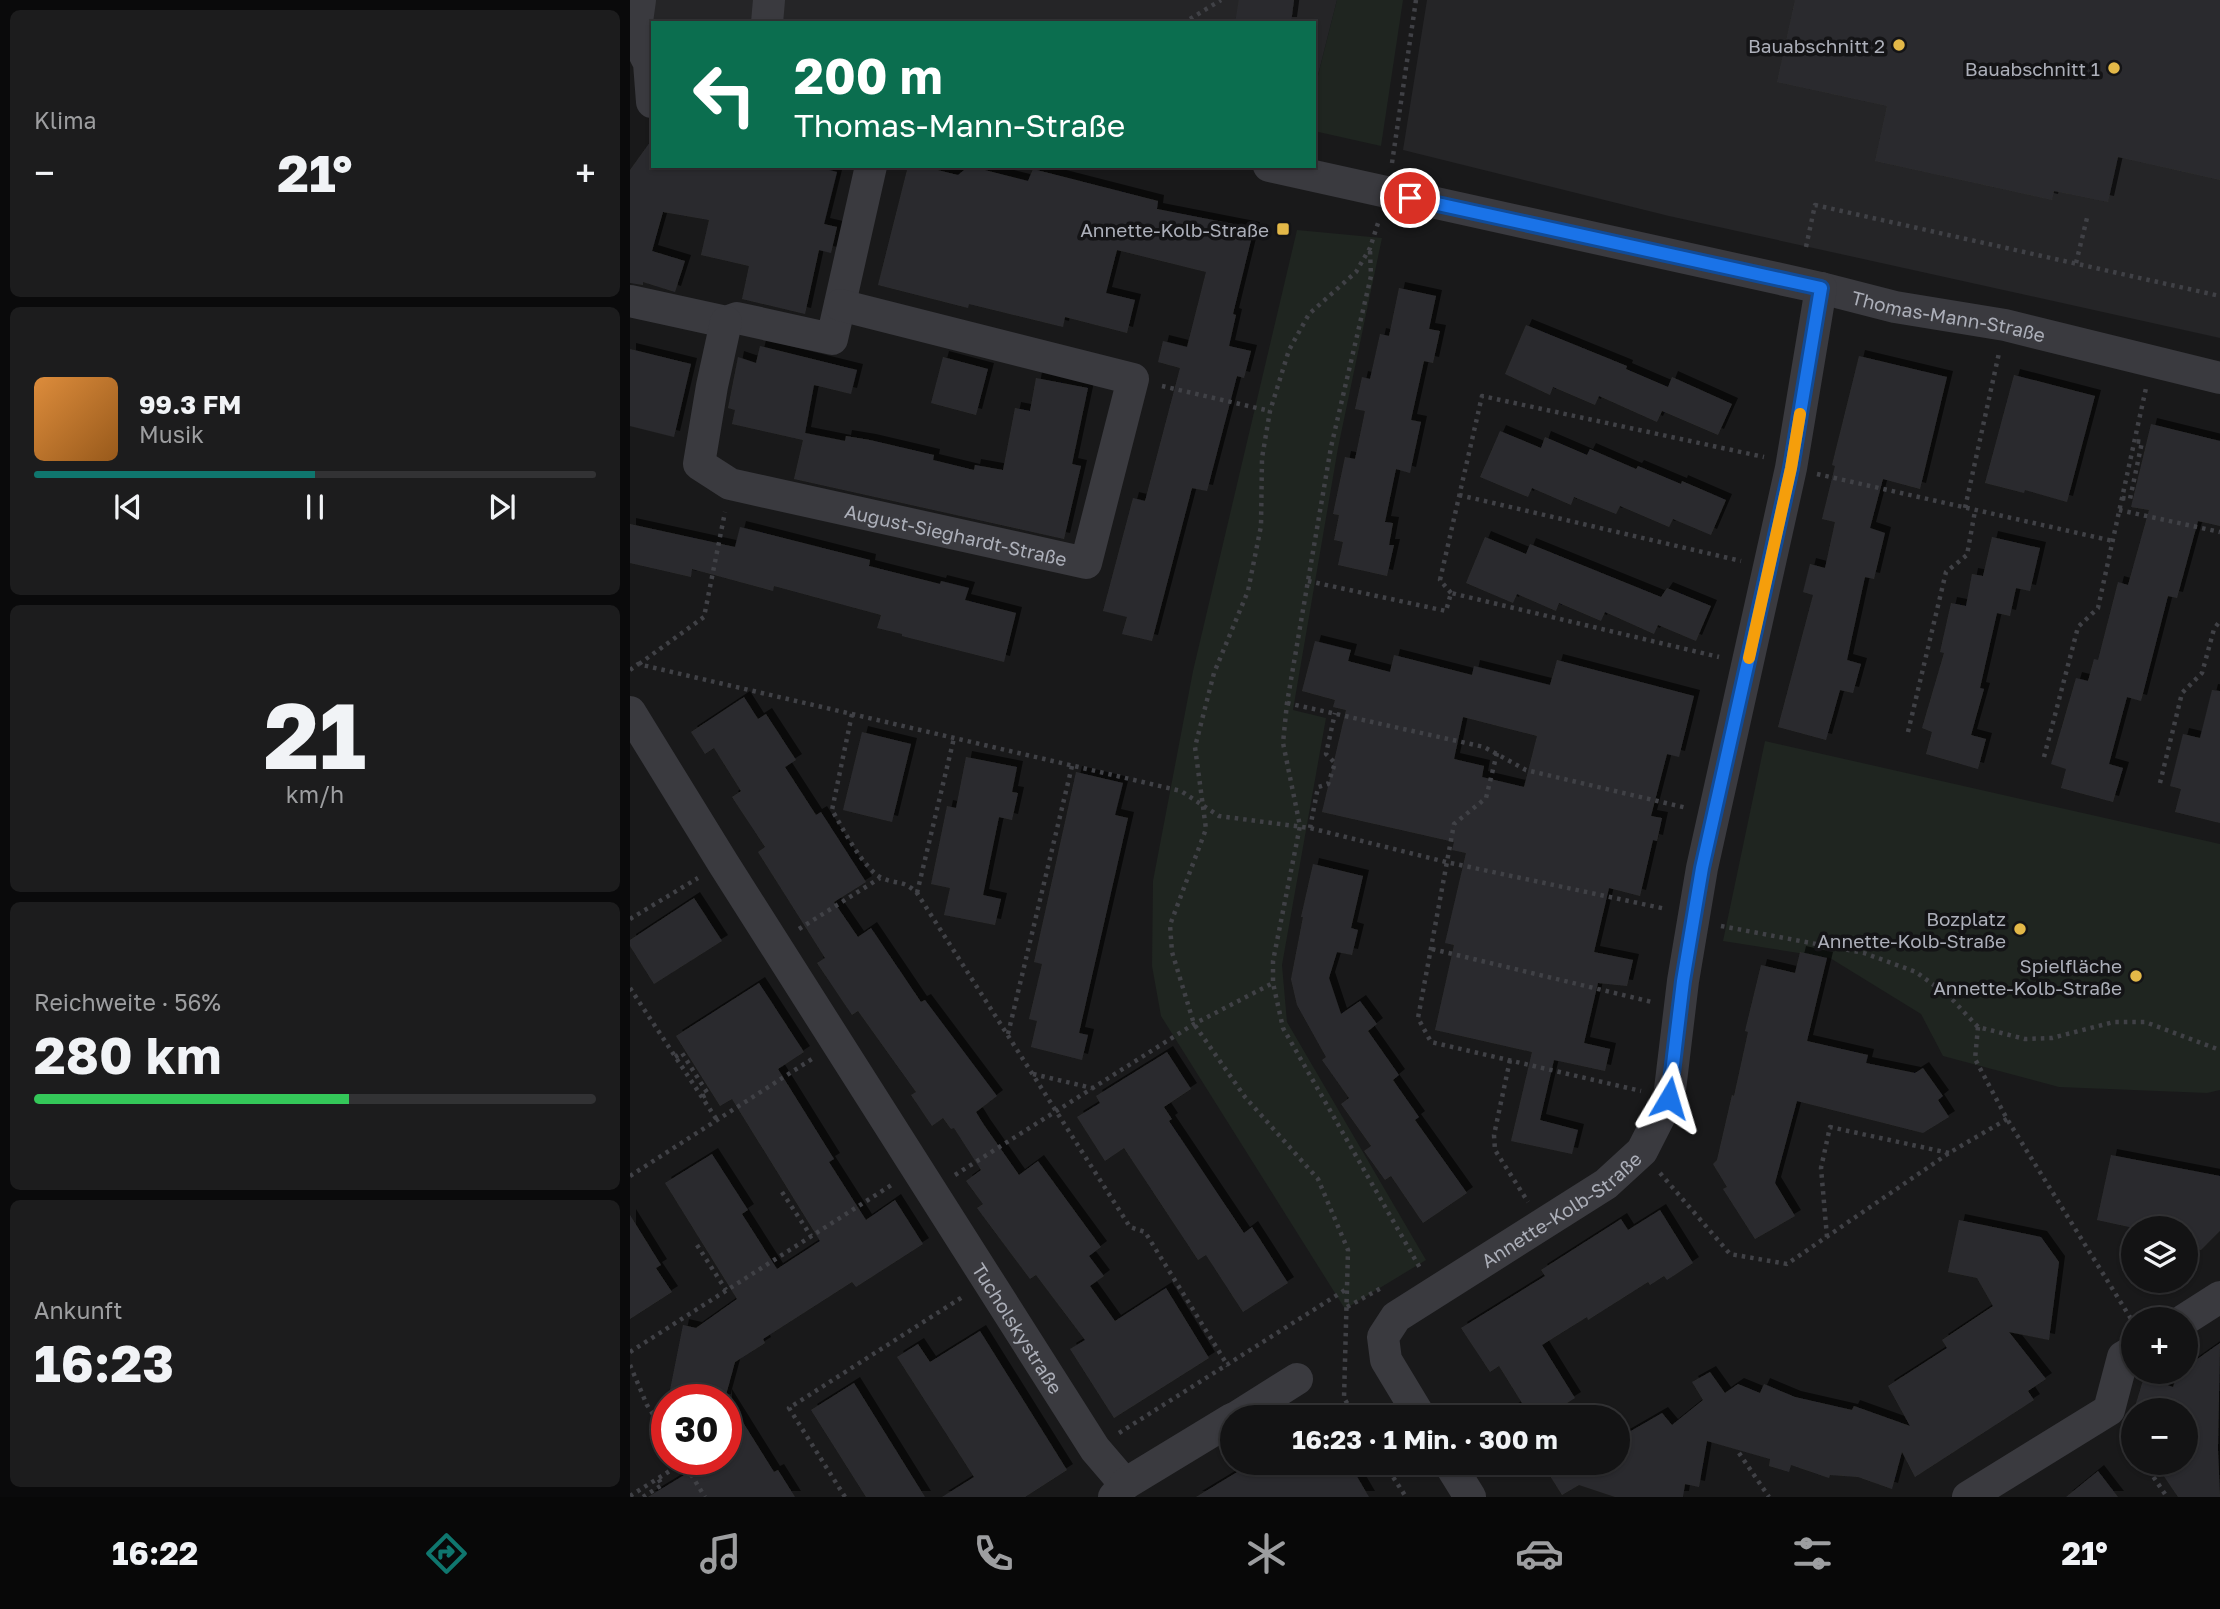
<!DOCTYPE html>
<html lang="de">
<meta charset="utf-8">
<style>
body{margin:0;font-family:"Golos Text",sans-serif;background:#1c1c1d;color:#f1f3f6;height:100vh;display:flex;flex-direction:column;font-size:26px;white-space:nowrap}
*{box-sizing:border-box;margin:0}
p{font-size:23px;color:#9d9ea0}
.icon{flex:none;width:38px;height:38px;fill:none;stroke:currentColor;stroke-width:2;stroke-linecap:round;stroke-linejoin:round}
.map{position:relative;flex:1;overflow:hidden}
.sheet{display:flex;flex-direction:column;gap:10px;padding:10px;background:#0a0a0b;width:630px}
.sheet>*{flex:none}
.banner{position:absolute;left:21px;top:21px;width:665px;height:147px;border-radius:0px;box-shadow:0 2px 5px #0004,0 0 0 2px #323234;background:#0b6e4f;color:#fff;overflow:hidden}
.buttons{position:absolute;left:1491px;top:1216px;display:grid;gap:14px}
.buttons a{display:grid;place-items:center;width:77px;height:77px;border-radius:50%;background:#131314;box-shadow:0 2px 5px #0004,0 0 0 2px #323234;font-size:35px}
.speed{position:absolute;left:21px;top:1384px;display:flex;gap:14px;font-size:35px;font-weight:700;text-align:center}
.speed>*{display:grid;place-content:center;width:91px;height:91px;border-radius:50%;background:#131314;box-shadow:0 2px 5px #0004,0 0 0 2px #323234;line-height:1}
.speed .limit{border:10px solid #d22;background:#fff;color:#111}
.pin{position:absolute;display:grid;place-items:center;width:60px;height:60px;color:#fff;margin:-30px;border:4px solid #fff;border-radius:50%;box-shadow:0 2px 7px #0007}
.me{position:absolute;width:77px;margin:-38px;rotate:7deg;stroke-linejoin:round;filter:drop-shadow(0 0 5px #0008)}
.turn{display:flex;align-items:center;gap:24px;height:147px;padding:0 28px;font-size:32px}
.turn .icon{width:91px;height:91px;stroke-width:2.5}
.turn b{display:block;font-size:49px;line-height:60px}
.big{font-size:52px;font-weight:700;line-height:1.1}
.sheet .tile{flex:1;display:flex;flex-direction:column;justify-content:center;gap:10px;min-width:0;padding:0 24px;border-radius:10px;background:#1c1c1d}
.sheet .dial{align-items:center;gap:0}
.dial b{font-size:91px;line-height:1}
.song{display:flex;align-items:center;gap:21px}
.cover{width:84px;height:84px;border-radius:10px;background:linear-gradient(135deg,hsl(30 70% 55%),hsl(30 70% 35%))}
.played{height:7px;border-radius:4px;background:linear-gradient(90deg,#0f766e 50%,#323234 50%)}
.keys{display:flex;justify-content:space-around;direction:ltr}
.heat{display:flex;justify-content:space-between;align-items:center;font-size:38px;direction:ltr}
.charge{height:10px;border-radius:5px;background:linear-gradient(90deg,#34c759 56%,#323234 0)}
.trip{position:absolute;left:590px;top:1405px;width:410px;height:70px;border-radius:35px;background:#131314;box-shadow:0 2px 5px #0004,0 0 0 2px #323234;font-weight:700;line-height:70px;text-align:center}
.tab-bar{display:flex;height:112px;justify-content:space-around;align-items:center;background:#080808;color:#9d9ea0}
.tab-bar .icon{width:49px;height:49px}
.tab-bar .on{color:#0f766e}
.tab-bar b{font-size:32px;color:#f1f3f6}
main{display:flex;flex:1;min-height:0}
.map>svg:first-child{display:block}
.built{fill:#252527}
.green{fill:#1f2520}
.building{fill:#2c2c2e;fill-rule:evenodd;filter:url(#shadow)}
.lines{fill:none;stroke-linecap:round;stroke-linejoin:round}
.path{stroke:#404146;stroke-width:4.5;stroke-dasharray:3.5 5;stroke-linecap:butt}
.minor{stroke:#3a3a3f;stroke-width:32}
.route-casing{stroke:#114b97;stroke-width:18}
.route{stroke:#1a73e8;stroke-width:12}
.slow{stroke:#f59e0b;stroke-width:12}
.poi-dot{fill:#e3b848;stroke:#141416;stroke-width:2.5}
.labels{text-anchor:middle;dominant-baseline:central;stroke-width:7;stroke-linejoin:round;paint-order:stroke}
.poi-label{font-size:19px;fill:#acafb9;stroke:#141416;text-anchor:end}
.street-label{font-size:19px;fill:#acafb9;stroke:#141416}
</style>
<main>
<section class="sheet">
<div class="tile"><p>Klima</p>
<div class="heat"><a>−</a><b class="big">21°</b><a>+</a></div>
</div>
<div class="tile">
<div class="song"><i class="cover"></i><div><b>99.3 FM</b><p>Musik</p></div></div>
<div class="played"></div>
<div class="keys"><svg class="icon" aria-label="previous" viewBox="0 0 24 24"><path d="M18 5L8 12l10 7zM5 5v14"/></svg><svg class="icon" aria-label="pause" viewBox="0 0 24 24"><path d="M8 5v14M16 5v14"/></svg><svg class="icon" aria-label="next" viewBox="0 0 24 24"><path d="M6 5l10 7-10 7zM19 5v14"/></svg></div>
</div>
<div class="tile dial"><b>21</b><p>km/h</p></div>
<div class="tile"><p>Reichweite · 56%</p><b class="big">280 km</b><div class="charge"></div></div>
<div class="tile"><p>Ankunft</p><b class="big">16:23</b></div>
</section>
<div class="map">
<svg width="1590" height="1497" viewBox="0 0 1590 1497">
<defs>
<filter id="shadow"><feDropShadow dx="6" dy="-6" stdDeviation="0" flood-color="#0009"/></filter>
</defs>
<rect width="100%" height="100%" fill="#19191a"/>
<g class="built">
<path d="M0,0h707l-23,91v-68h-661v39z"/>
<path d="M797,0h793v338l-551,-122 -266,-66z"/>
</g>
<g class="green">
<path d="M707,0h66l-22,146 -67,-15v-40z"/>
<path d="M667,230l85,8 -44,210 -45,262 33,8 -44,247 5,57 139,238 -81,49 -184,-293 -9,-50 1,-85 40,-210z"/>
<path d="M1135,741l455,103v246l-13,3 -148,-6 -116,-31 -22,-42 -91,-56 -107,-17z"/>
</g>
<g class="building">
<path d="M609,0h55l-3,23h-56z"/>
<path d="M1165,0h425v180l-102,-23 -10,45 -54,-11 -2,9 -177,-39 12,-55 -110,-24z"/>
<path d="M23,138v28h160l24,6 -13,52 13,3 -6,26 -12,-3 -14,64 -63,-15 7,-33 -48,-11 8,-35 -46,-8 -11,39 33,10 -10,31 -32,-10v3l-13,-2v-113z"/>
<path d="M278,166h13l37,9 11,-9 59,15 5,-12 125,32 -1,8 97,19 -21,86 3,1 -7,31 22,5 -7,27 -7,-2 -30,115 -15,-3 -40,153 -30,-7 5,-17 -24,-6 30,-113 12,3 35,-133 -22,-6 5,-21 24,6 19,-75 -89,-22 -11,43 29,7 -8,33 -62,-16 -2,10 -94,-23 -1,4 -90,-23z"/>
<path d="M769,288l37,8 -7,33 11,2 -7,32 -9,-2 -13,59 10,2 -11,51 -14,-4 -11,53 8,1 -4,22h5l-7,31 -49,-11 5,-23 -9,-2 5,-25 -6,-1 12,-57 10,2 10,-48 -10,-2 7,-32 8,2 10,-45 9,2z"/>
<path d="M896,325l101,41 -1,3 42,18 4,-10 60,27 -14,31 -56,-24 -5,11 -58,-26 -4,9 -42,-18 -3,8 -45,-21z"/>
<path d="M130,346l97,24 -6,24 -37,-9 -9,48 40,8 1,-5 24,4 64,15 -1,5 41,10 1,-5 28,5 12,-62 15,3 6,-33 52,10 -16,76 9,2 -17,73 -270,-60 9,-39 -71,-16 3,-14 -7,-2 10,-51 18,6z"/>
<path d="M0,349l61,15 -17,73 -44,-11z"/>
<path d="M1229,356l88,21 -27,112 -37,-10 -13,49 15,5 -11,46 -9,-2 -18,83 14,4 -8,29 -13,-3 -14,50 -48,-13 35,-132 -10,-3 7,-28 15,4 10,-46 -13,-3 13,-53 -3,-1z"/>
<path d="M313,357l45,12 -12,46 -45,-12z"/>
<path d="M1384,375l81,21 -28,106 -42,-12 -1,3 -39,-10z"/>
<path d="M1521,424l69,17v85l-22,-5 -21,77 -9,-2 -27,105 -14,-4 -18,67 14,4 -10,34 -52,-14 5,-19 -15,-5 25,-86 12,3 6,-22 4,1 20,-78 10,3 21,-75 -18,-3z"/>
<path d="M870,431l41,17 4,-11 42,18 3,-6 46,20 2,-3 43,18 1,-3 44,19 -15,35 -38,-16 -4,8 -49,-21 -4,8 -42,-17 -3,8 -39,-17 -4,9 -48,-20z"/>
<path d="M0,524l105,23 5,-20 130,33 -1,6 71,18 1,-3 28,7 -4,12 51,13 -12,49 -102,-26v-2l-25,-6 4,-13 -107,-29 -1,5 -81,-22 -1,8 -61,-14z"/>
<path d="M855,537l41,17 4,-10 131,53 6,-9 44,18 -15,35 -38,-16 -4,9 -49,-22 -4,9 -42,-18 -3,8 -39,-17 -4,9 -47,-20z"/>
<path d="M1362,537l48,11 -10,43 -14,-3 -6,28 -13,-3 -17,75 4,1 -13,46 15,4 -8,30 -52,-15 6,-22 -10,-4 22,-75 -4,-1 11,-49 15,3 6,-32 11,2z"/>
<path d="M685,641l36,9 -3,11 42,11 4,-17 78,20 2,-9 76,19 7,-25 137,36 -15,61 -12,-3 -16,62 11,2 -5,23 -4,-1 -13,56 -31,-8 -15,64 39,8 -6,26 -29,-3 -14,60 26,6 -5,22 -51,-11 -14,60 38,10 -6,24 -61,-13 21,-89 -97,-22 19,-85 -9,-2 21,-90 -14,-3 2,-8 -132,-30 24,-102 -13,-3 2,-7 -33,-9zM833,717l74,19 -13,51 -42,-10 2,-11 -30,-7z"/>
<path d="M1582,690l8,1v132l-45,-11 6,-23 -11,-3 13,-52 17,4z"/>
<path d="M114,697l14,22 8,-5 30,46 -11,7 31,48 5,-3 45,70 -32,20 24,35 13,-9 50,74 4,-2 72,96 -21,16 8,13 35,50 19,-14 63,86 -12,9 15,20 -14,10 25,35 51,-33 43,70 -95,60 -44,-69 15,-9 -49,-65 -6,4 -53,-71 6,-4 -17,-23 15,-11 -27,-42 -3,1 -8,-11 -11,8 -21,-31 5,-3 -58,-81 -6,4 -35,-52 8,-5 -67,-106 7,-5 -33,-50 9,-6 -27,-43 -9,6 -14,-22z"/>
<path d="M232,732l49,12 -19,78 -49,-12z"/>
<path d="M336,757l51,10 -5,25 6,1 -6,27 -13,-3 -16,78 18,4 -6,26 -51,-10 6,-27 -19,-4 16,-78 9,2z"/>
<path d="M446,772l47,11 -8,32 13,3 -49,215 9,2 -6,25 -51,-13 6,-26 -8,-2 13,-55 -8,-2z"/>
<path d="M683,864l50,12 -12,52 7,2 -6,25 -15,-3 -8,26 12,36 19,-13 17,23 -9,7 31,44 -6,5 26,37 -4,3 52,73 -44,30 -32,-47 -6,4 -21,-29 7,-5 -30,-42 8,-6 -27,-38 4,-3 -29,-52 -6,-26 12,-62h-2z"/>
<path d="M64,898l28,43 -68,43 -24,-38v-6z"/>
<path d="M1170,952l27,6 -20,83 61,14 -2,8 49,10 8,-5 20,28 -5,4 11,17 -26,16 -126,-32 -22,82 20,33 -40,23 -32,-50 4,-2 -14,-23 4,-4 15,-65 2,1 14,-64 -3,-1 16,-66 34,8z"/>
<path d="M129,983l45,69 -26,17 56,90 -5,3 37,58 29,-20 28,44 -67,43 -4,-5 -89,57 2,4 -30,19 -9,33 48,77 4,-2 17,27h-147l61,-37h17v-65l-1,5h-57l15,-75 13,3 41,-29 -72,-116 47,-29 36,56 -6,4 35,55 43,-28 -88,-142 -12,7 -44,-70z"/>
<path d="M537,1052l24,37 -27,18 8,12 -3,2 75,112 8,-6 36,56 -45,29 -37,-57 -8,5 -74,-112 -19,13 -28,-44 23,-14 -4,-7z"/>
<path d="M1481,1155l109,21v55l-19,19 -15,-4v-18h-52l-37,-8z"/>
<path d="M1030,1210l33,53 -26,17 -3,-4 -14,9 -2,-3 -60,38 -1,-3 -45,28 33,53 -32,20h-45l24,-15 -23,-37 -9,6 -29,-44 84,-52 -4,-6 80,-51 7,11z"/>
<path d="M0,1215l31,50 -5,3 16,24 -42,27z"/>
<path d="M1329,1220l82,17 18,25 -10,78 -40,-8 37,47 -18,12 6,9 -119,77 -13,-25 -10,37 -34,-12 -28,-2 -1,3 -38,-13 -2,7 -20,-6 1,-7 -63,-18 -8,46 -14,-3 -2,13h-68l-36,-12 -17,10 -20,-32h75v-24l45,-26 10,12 31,-25 -11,-18 18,-10 15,21 13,-9 22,9 4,-9 31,13 57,13 2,-4 56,20 -22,-40 59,-38 -5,-8 51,-34 -16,-28 -29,-6z"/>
<path d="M350,1331l87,139 -42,27h-83l32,-20 -77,-120 21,-13 12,18z"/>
<path d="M1590,1343l-2,106 2,48h-42l-23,-34h31v-53h-52l10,-33 29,10 5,-14 8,-1v-5z"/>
<path d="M224,1383l33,53 38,61h-59l-55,-87z"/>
<path d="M622,1463h97l20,34h-173z"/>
<path d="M1468,1471l20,26h-52z"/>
</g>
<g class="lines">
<g class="path">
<path d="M560,19l31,-19"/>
<path d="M762,163l24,-163"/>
<path d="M1176,247l9,-42 405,91"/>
<path d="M740,251l1,25 -40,171 -44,256 -4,40 17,83 -27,135v22l10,45 137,240"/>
<path d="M1446,263l11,-45"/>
<path d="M532,386l108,25"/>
<path d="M1187,474l296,67"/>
<path d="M829,495l282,66"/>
<path d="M1492,498l8,1 12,-57 -8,-1"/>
<path d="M1335,508l34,-155"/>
<path d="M1489,510l101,22"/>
<path d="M678,581l138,30 5,-18 268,64"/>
<path d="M821,593l-11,-13 42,-184 282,61"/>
<path d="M9,664l65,-47 21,-105"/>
<path d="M0,670l8,-6 543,127 38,25 91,12 136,34 220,47"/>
<path d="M657,703l197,44 42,23 161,38"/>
<path d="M222,714l-20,96c10,17 32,60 50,68 15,7 21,1 35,15l213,334 15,5 83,134"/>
<path d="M1278,732l38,-160 21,-17 8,-44"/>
<path d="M867,753l-11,45 -32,26 -36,194 13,24 210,49"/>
<path d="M1414,757l34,-130 20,-19 48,-220"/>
<path d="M1530,783l22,-90 20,-20 12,-44 6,-8"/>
<path d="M680,828l8,-41 10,-3 7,-21 -9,-9 9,-41"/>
<path d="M287,893l37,-155"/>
<path d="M0,919l68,-41"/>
<path d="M1091,926l143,27 52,19 33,24 29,31 47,12 27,-1 62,-16h31l75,28"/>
<path d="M169,929l81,-51"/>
<path d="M802,949l220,53"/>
<path d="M0,988l87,132"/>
<path d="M1348,1027l-3,32 32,60 126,203"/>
<path d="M378,1034l64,-268"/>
<path d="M45,1057l7,-4 26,41 -6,3"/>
<path d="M880,1060l-16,75 1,15 33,52"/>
<path d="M403,1074l59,14"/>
<path d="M1030,1173l70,81 57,10 162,-111 58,-34"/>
<path d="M325,1175l239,-151 79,-41"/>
<path d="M0,1176l185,-119"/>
<path d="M152,1192l29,44"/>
<path d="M1197,1237l-6,-69 9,-41 119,26"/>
<path d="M67,1245l29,45"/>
<path d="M717,1307l36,-20"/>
<path d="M0,1352l263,-168"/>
<path d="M0,1365l17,40 20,31"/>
<path d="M726,1418l-12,-20 4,-148 -30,-71 -73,-82 -51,-73 -22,-72 -2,-27 36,-96 -11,-82 19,-74 34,-82 13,-65 1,-68 8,-47 19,-61 20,-36 47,-42 14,-24 9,-28"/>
<path d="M489,1433l226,-143"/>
<path d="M1495,1434l8,12"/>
<path d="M1109,1453l30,44"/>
<path d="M52,1460l23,37"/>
<path d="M754,1463l22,34"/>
<path d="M1514,1463l23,34"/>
<path d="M0,1496l54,-34"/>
<path d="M13,1497l19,-12 -4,-7"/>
<path d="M215,1497l-56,-89 175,-112"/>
</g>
<g class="minor">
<path d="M10,0l-5,36 14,27 3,39"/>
<path d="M137,23l2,-23"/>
<path id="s1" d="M639,166l552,122 74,19 110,18 215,53"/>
<path d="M0,301l96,21 11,-4 95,21 39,-173"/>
<path id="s2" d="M96,322l-14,64 -13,78 31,20 356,79 47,-184 -293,-74"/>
<path id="s3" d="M0,712l93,151 372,586 30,35 -11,13"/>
<path d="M1554,1320l36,-23"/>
<path d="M605,1418l62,-39"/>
<path id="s4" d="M791,1418l-35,-58 -3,-23 13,-20 210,-133 36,-33 27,-53 14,-117 19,-113 89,-400 30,-180"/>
<path d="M819,1463l21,34"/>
<path d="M495,1484l107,-65"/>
<path d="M1338,1497l141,-87 14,-53 10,-6"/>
</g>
</g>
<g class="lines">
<defs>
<path id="route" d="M780,198l411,90 -30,180 -89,400 -19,113 -14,117"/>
</defs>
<use href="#route" class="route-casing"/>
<use href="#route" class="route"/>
<path class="slow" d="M1119,658l42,-190 9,-54"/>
</g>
<g class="poi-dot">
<circle cx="1269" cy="45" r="7"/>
<circle cx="1484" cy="68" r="7"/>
<rect x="646" y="222" width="14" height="14" rx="3.5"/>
<circle cx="1390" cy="929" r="7"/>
<circle cx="1506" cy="976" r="7"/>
</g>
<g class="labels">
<g class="poi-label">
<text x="1255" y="45">Bauabschnitt 2</text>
<text x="1470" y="68">Bauabschnitt 1</text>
<text x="639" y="229">Annette-Kolb-Straße</text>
<text x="1376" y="918">Bozplatz<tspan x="1376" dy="22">Annette-Kolb-Straße</tspan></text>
<text x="1492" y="965">Spielfläche<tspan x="1492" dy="22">Annette-Kolb-Straße</tspan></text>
</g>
<g class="street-label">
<text stroke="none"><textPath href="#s1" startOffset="696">Thomas-Mann-Straße</textPath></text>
<text stroke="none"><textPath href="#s2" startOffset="413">August-Sieghardt-Straße</textPath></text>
<text stroke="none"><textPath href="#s4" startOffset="312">Annette-Kolb-Straße</textPath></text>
<text stroke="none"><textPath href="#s3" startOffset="728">Tucholskystraße</textPath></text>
</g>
</g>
</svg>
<div class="buttons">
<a><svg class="icon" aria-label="layers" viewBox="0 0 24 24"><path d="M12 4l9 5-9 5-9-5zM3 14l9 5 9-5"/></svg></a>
<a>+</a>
<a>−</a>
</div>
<div class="speed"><div class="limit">30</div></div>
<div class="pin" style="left:780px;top:198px;background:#d93025"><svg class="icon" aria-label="arrive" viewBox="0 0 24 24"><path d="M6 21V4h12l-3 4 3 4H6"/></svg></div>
<svg class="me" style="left:1039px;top:1098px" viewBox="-20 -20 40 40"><path d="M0-17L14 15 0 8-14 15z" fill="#1a73e8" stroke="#fff" stroke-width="4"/></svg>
<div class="trip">16:23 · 1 Min. · 300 m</div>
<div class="banner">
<div class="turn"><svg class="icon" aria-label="left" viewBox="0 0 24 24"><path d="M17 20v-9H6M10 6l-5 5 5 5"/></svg><div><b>200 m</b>Thomas-Mann-Straße</div></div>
</div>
</div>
</main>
<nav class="tab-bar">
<b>16:22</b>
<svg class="icon on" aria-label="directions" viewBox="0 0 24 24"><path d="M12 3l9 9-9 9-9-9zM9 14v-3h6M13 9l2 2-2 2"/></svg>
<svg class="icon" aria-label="music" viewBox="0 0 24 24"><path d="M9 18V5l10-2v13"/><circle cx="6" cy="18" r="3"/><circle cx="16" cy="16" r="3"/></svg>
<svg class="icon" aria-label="phone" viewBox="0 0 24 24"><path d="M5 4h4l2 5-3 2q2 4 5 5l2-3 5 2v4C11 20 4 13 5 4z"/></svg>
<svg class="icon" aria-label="climate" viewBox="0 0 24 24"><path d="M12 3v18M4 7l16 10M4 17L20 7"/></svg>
<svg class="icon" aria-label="car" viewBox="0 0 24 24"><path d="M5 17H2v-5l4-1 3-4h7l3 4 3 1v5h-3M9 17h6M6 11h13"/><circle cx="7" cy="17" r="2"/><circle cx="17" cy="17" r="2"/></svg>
<svg class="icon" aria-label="filters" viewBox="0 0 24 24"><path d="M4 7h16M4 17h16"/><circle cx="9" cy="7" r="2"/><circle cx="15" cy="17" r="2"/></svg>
<b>21°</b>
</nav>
